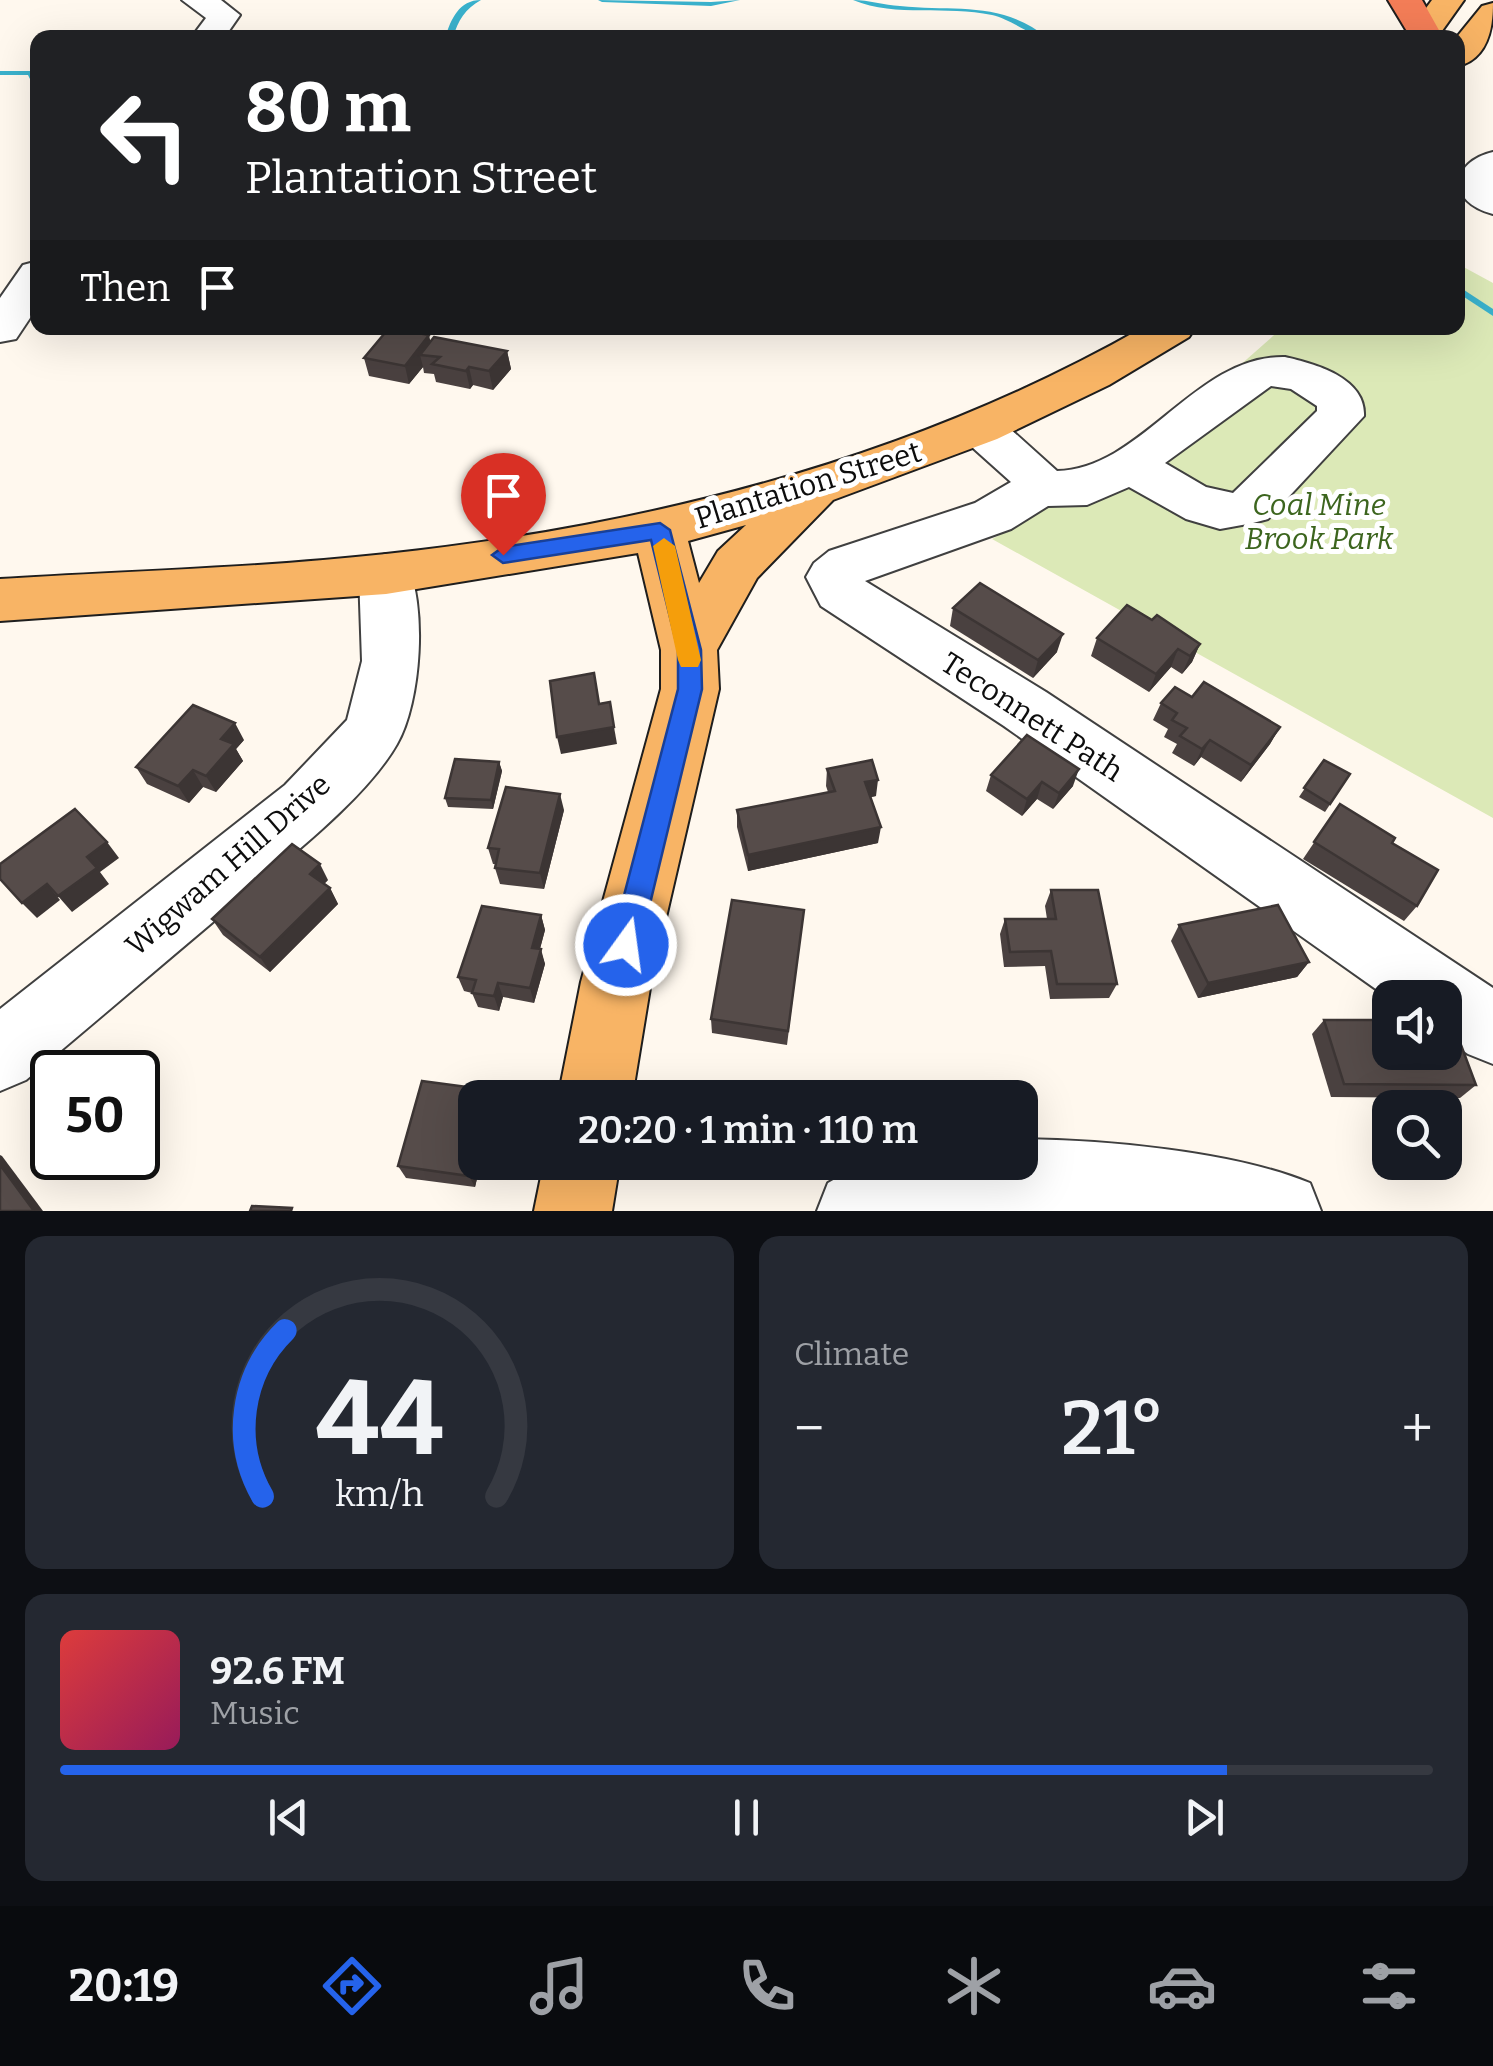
<!DOCTYPE html>
<meta charset="utf-8">
<style>
body{margin:0;font-family:Bitter,serif;background:#242831;color:#f1f3f6;height:100vh;display:flex;flex-direction:column;font-size:38px;white-space:nowrap}
*{box-sizing:border-box;margin:0}
p{font-size:32px;color:#9ea1a6}
.icon{flex:none;width:55px;height:55px;fill:none;stroke:currentColor;stroke-width:2;stroke-linecap:round;stroke-linejoin:round}
.map{position:relative;height:1211px;overflow:hidden}
.side{display:flex;flex-direction:column;gap:25px;padding:25px;background:#0d0f14;flex:1}
.side>*{flex:none}
.top-card{position:absolute;left:30px;top:30px;width:1435px;height:305px;border-radius:20px;box-shadow:0 10px 40px #0002;background:#202124;color:#fff;overflow:hidden}
.buttons{position:absolute;left:1372px;top:980px;display:grid;gap:20px}
.buttons a{display:grid;place-items:center;width:90px;height:90px;border-radius:20px;background:#171b24;box-shadow:0 10px 40px #0002;font-size:50px}
.speed{position:absolute;left:30px;top:1050px;display:flex;gap:20px;font-size:50px;font-weight:700;text-align:center}
.speed>*{display:grid;place-content:center;width:130px;height:130px;border-radius:50%;background:#171b24;box-shadow:0 10px 40px #0002;line-height:1}
.speed .limit{border:5px solid #111;border-radius:15px;background:#fff;color:#111}
.pin{position:absolute;display:grid;place-items:center;width:85px;height:85px;color:#fff;margin:-102px -42px;border-radius:50% 50% 50% 0;rotate:-45deg;box-shadow:0 0 10px #0007}
.pin .icon{rotate:45deg}
.me{position:absolute;width:110px;margin:-55px;rotate:14deg;stroke-linejoin:round;filter:drop-shadow(0 0 8px #0008)}
.turn{display:flex;align-items:center;gap:35px;height:210px;padding:0 50px;font-size:45px}
.turn .icon{width:130px;height:130px;stroke-width:2.5}
.turn b{display:block;font-size:70px;line-height:85px}
.then{display:flex;align-items:center;height:95px;padding:0 50px;background:#0003;gap:20px;font-size:38px}
.big{font-size:75px;font-weight:600;line-height:1.1}
.side .widget{flex:1;display:flex;flex-direction:column;justify-content:center;gap:15px;min-width:0;padding:0 35px;border-radius:20px;background:#242831}
.side .dial{align-items:center;gap:0}
.dial svg{height:260px;overflow:visible;fill:none;stroke:#363941;stroke-width:7;stroke-linecap:round;text-anchor:middle}
.dial text{fill:#f1f3f6;stroke:none}
.song{display:flex;align-items:center;gap:30px}
.cover{width:120px;height:120px;border-radius:15px;background:linear-gradient(135deg,hsl(0 70% 55%),hsl(330 70% 35%))}
.played{height:10px;border-radius:5px;background:linear-gradient(90deg,#2563eb 85%,#363941 85%)}
.keys{display:flex;justify-content:space-around;direction:ltr}
.heat{display:flex;justify-content:space-between;align-items:center;font-size:55px;direction:ltr}
.side .tiles{flex:1;display:grid;gap:25px;grid-template-columns:1fr 1fr}
.widget:last-child{grid-column:span 2}
.trip{position:absolute;left:458px;top:1080px;width:580px;height:100px;border-radius:20px;background:#171b24;box-shadow:0 10px 40px #0002;font-weight:600;line-height:100px;text-align:center}
.tabs{display:flex;height:160px;justify-content:space-around;align-items:center;background:#090b0e;color:#9ea1a6}
.tabs .icon{width:70px;height:70px}
.tabs .on{color:#2563eb}
.tabs b{font-size:45px;color:#f1f3f6}
.map>svg:first-child{display:block}
.green{fill:#dce9b7}
.lines{fill:none;stroke-linecap:round;stroke-linejoin:round}
.stream{fill:#3ab1cc;fill-rule:evenodd}
.minor-casing{stroke:#404040;stroke-width:4}
.major-casing{stroke:#1e1e1e;stroke-width:4}
.highway-casing{stroke:#1e1e1e;stroke-width:4}
.minor{fill:#fff;fill-rule:evenodd}
.major{fill:#f8b465;fill-rule:evenodd}
.highway{fill:#f37d57;fill-rule:evenodd}
.wall{fill:#4a4140}
.shaded-wall{fill:#3c3534}
.building{fill:#564c4a;stroke:#3c3534;stroke-width:2.5}
.route{fill:#2563eb;stroke:#184099;stroke-width:2.5}
.slow{fill:#f59e0b}
.labels{text-anchor:middle;dominant-baseline:central;stroke-width:10;stroke-linejoin:round;paint-order:stroke}
.street-label{font-size:30px;fill:#0d0d0d;stroke:#fff}
.park-label{font-size:30px;font-style:italic;fill:#3c651e;stroke:#fff}
</style>
<div class="map">
<svg width="1493" height="1211" viewBox="0 0 1493 1211">
<rect width="100%" height="100%" fill="#fff8ee"/>
<path class="green" d="M1458,264l35,19v535l-501,-279c106,-54 202,-132 290,-211h176z"/>
<g class="lines">
<g class="stream">
<path d="M481,0c-16,9 -23,20 -28,38h-8c6,-19 14,-38 36,-38z"/>
<path d="M598,0l113,2 29,-2 -29,6 -109,-4z"/>
<path d="M853,0c16,0 31,5 47,6 56,6 100,-6 148,32 -14,0 -37,-19 -56,-23 -46,-10 -95,3 -139,-15z"/>
<path d="M0,71h34l4,7v11l-4,-2 -6,-12h-28z"/>
<path d="M1458,286l35,23v7l-35,-23z"/>
</g>
<defs>
<g id="minor">
<path d="M182,0h39l19,15 -16,23h-33l15,-20z"/>
<path d="M1493,152v62c-47,-12 -43,-52 0,-62z"/>
<path d="M38,261v45l-22,33 -16,3v-44l23,-33z"/>
<path d="M1285,357c31,7 81,21 79,59l-96,103 -15,4 -33,6 -34,-10 -57,-32 -42,18 -39,1 -37,23 -146,52 181,111 447,296v76l-25,-10 -23,-16v-40l-55,1 -386,-273 -183,-120 -15,-29 8,-14 15,-12 146,-48 36,-21 -48,-43 -7,-11 7,-11 17,-5 17,5 60,54c86,-2 138,-116 228,-114zM1271,386l20,3 26,17v5l-84,82 -27,-6 -41,-24z"/>
<path d="M386,554l19,6c23,42 16,143 -8,184 -29,51 -100,107 -145,145 -76,64 -151,128 -226,191l-26,11v-82l285,-224 62,-65 15,-59 -3,-87 8,-14z"/>
<path d="M1020,1139c85,1 212,12 290,44l11,28h-504l11,-28 37,-21h155z"/>
</g>
<g id="major">
<path d="M1432,0h32l-27,38h-33z"/>
<path d="M1493,3c0,27 -6,56 -35,63l-2,-28 26,-32z"/>
<path d="M1142,328h53l-6,9 -80,48 -112,54 -164,61 -76,78 -40,72 2,39 -68,293 -19,116h-74l23,-116 80,-293v-39l-23,-97 -252,41 -386,27v-42c128,-8 258,-11 386,-25 263,-28 524,-94 756,-226zM746,525l-28,26 -19,32 -11,-42z"/>
<path d="M544,1162h76l-8,49h-78z"/>
</g>
<path id="highway" d="M1388,0h34l18,32 -3,6h-26z"/>
</defs>
<use href="#minor" class="minor-casing"/>
<use href="#major" class="major-casing"/>
<use href="#highway" class="highway-casing"/>
<use href="#minor" class="minor"/>
<use href="#major" class="major"/>
<use href="#highway" class="highway"/>
</g>
<g class="wall">
<path d="M430,341l77,10 4,18 -18,21 -20,-5 -3,4 -34,-7 -2,-8 -10,-1 -1,-6 -14,17 -40,-8 -5,-18z"/>
<path d="M953,608l104,44 -24,26 -83,-52z"/>
<path d="M1152,620l48,24 -8,18 -10,12 -11,-7 -22,25 -58,-36 6,-18z"/>
<path d="M1192,697l88,30 -10,17 -29,38 -40,-25 -7,9 -22,-13 5,-9 -13,-7 4,-8 -15,-9 8,-17z"/>
<path d="M244,740l-8,9 7,12 -27,31 -13,-5 -14,16 -42,-19 -11,-17z"/>
<path d="M1324,760l26,14 -25,38 -26,-15z"/>
<path d="M499,762l3,9 -9,38 -45,-2 -3,-9z"/>
<path d="M827,769l49,27 -6,1 8,46 -130,28 -11,-44v-17l91,-18 -2,-6z"/>
<path d="M991,775l82,11 -20,23 -16,-10 -15,17 -36,-25z"/>
<path d="M1340,804l52,39 25,63 -13,15 -101,-62z"/>
<path d="M564,810l-20,79 -44,-5 -5,-16v-4h-2l-5,-16z"/>
<path d="M328,880l-4,4 6,4 8,16 -68,68 -47,-37 -11,-16z"/>
<path d="M1051,890l66,94 -8,14 -59,1 -5,-33 -41,1 -4,-33 5,-15h42l-2,-13z"/>
<path d="M804,910l-17,135 -75,-12 -1,-14z"/>
<path d="M541,915l4,15 -5,19 5,15 -11,39 -31,-6 -4,14 -21,-4 -6,-14 -8,-2 -6,-14z"/>
<path d="M1179,925l130,37 -12,15 -99,21 -27,-57z"/>
<path d="M1324,1020l152,65 -16,13 -129,-1 -19,-63z"/>
<path d="M475,1162h6l-6,25 -69,-9 -8,-12z"/>
</g>
<g class="shaded-wall">
<path d="M429,335l4,18 -13,2 3,12 -14,17 -4,-18z"/>
<path d="M507,351l4,18 -18,21 -4,-19z"/>
<path d="M469,367l4,18 -3,4 -4,-18z"/>
<path d="M1063,634l-6,18 -24,26 5,-18z"/>
<path d="M1200,644l-8,18 -10,12 8,-18z"/>
<path d="M1178,649l-7,18 -22,25 7,-18z"/>
<path d="M235,723l9,17 -8,9 7,12 -27,31 -10,-16 15,-37z"/>
<path d="M614,727l3,17 -56,10 -4,-17z"/>
<path d="M1280,727l-10,17 -29,38 10,-17z"/>
<path d="M1210,740l-9,17 -7,9 8,-17z"/>
<path d="M499,762l3,9 -9,38 -2,-9z"/>
<path d="M1079,769l-6,17 -20,23 6,-16z"/>
<path d="M193,770l10,17 -14,16 -11,-17z"/>
<path d="M878,780l-2,16 -13,3 2,-17z"/>
<path d="M1042,782l-5,17 -15,17 5,-17z"/>
<path d="M560,794l4,16 -20,79 -4,-16z"/>
<path d="M881,827l-3,16 -130,28v-16z"/>
<path d="M107,842l12,16 -19,14 9,12 -37,28 -14,-16 29,-39z"/>
<path d="M320,864l8,16 -9,9 -9,-15z"/>
<path d="M47,884l13,16 -23,18 -15,-15z"/>
<path d="M330,888l8,16 -68,68 -10,-15z"/>
<path d="M541,915l4,15 -9,33 -4,-15z"/>
<path d="M541,949l4,15 -11,39 -4,-15z"/>
<path d="M1309,962l-12,15 -99,21 10,-15z"/>
<path d="M498,983l5,14 -4,14 -5,-15z"/>
<path d="M475,1151v11h6l-6,25 -6,-11z"/>
<path d="M0,1155l2,1 41,55h-9l-34,-46z"/>
</g>
<g class="building">
<path d="M389,328l40,7 -24,31 -41,-8z"/>
<path d="M434,337l73,14 -18,20 -20,-4 -3,4 -34,-7 8,-7 -20,-2z"/>
<path d="M980,583l83,51 -25,26 -85,-52z"/>
<path d="M1127,605l25,15 5,-5 43,29 -10,12 -12,-7 -22,25 -59,-36z"/>
<path d="M594,673l5,31 11,-2 4,25 -57,10 -7,-56z"/>
<path d="M1204,682l76,45 -29,38 -41,-25 -8,9 -22,-13 7,-8 -15,-8 5,-7 -16,-10 14,-16 17,10z"/>
<path d="M193,705l42,18 -14,16 13,5 -28,32 -13,-6 -15,16 -42,-19z"/>
<path d="M1027,735l52,34 -20,24 -17,-11 -15,17 -36,-24z"/>
<path d="M455,759l44,3 -8,38 -46,-2z"/>
<path d="M872,760l6,20 -13,2 16,45 -133,28 -11,-45 98,-19 -8,-22z"/>
<path d="M1324,760l26,14 -20,30 -26,-16z"/>
<path d="M506,787l54,7 -20,79 -45,-5 4,-19 -11,-1z"/>
<path d="M1340,804l55,34 -3,5 46,27 -21,36 -103,-64z"/>
<path d="M75,809l32,33 -20,15 10,11 -39,28 -11,-12 -25,19 -22,-24v-15z"/>
<path d="M292,844l28,20 -10,10 20,14 -70,69 -48,-38z"/>
<path d="M1051,890h47l19,94h-60l-6,-33 -41,1 -5,-33h51z"/>
<path d="M732,900l72,10 -16,121 -77,-12z"/>
<path d="M1278,905l31,57 -101,21 -29,-58z"/>
<path d="M482,906l59,9 -9,33 9,1 -11,39 -32,-5 -4,13 -22,-3 4,-13 -18,-3z"/>
<path d="M1324,1020h66v32h55v-31h7l24,64 -132,-1z"/>
<path d="M422,1081l68,9 -2,8h-13v53l-6,25 -71,-10z"/>
<path d="M0,1165l34,46h-34z"/>
<path d="M252,1206l40,2 -1,3h-41z"/>
</g>
<path class="route" d="M660,523l10,7 31,120 1,39 -62,256 -5,9 -9,4 -10,-4 -5,-9 67,-256v-39l-27,-110 -148,23 -11,-8 11,-8z"/>
<path class="slow" d="M664,538l11,8 26,114 -3,7h-17l-3,-7 -25,-114z"/>
<g class="labels">
<g class="street-label">
<text transform="translate(808 485) rotate(-17)">Plantation Street</text>
<text transform="translate(1032 717) rotate(33)">Teconnett Path</text>
<text transform="translate(228 865) rotate(-41)">Wigwam Hill Drive</text>
</g>
<g class="park-label">
<text x="1319" y="505">Coal Mine<tspan x="1319" dy="34">Brook Park</tspan></text>
</g>
</g>
</svg>
<div class="buttons">
<a><svg class="icon" aria-label="sound" viewBox="0 0 24 24"><path d="M4 9h4l5-4v14l-5-4H4zM17 9q2 3 0 6"/></svg></a>
<a><svg class="icon" aria-label="search" viewBox="0 0 24 24"><circle cx="10" cy="10" r="6"/><path d="M15 15l6 6"/></svg></a>
</div>
<div class="speed"><div class="limit">50</div></div>
<div class="pin" style="left:503px;top:555px;background:#d93025"><svg class="icon" aria-label="arrive" viewBox="0 0 24 24"><path d="M6 21V4h12l-3 4 3 4H6"/></svg></div>
<svg class="me" style="left:626px;top:945px" viewBox="-20 -20 40 40"><circle r="17" fill="#2563eb" stroke="#fff" stroke-width="3"/><path d="M0-11L8 9 0 5-8 9z" fill="#fff"/></svg>
<div class="trip">20:20 · 1 min · 110 m</div>
<div class="top-card">
<div class="turn"><svg class="icon" aria-label="left" viewBox="0 0 24 24"><path d="M17 20v-9H6M10 6l-5 5 5 5"/></svg><div><b>80 m</b>Plantation Street</div></div>
<div class="then">Then<svg class="icon" aria-label="arrive" viewBox="0 0 24 24"><path d="M6 21V4h12l-3 4 3 4H6"/></svg></div>
</div>
</div>
<section class="side">
<div class="tiles">
<div class="widget dial"><svg viewBox="0 0 100 80">
<path d="M14 69A42 42 0 1 1 86 69"/>
<path d="M14 69A42 42 0 0 1 21 18" stroke="#2563eb"/>
<text x="50" y="56" font-size="32" font-weight="700">44</text>
<text x="50" y="72" font-size="11">km/h</text>
</svg></div>
<div class="widget"><p>Climate</p>
<div class="heat"><a>−</a><b class="big">21°</b><a>+</a></div>
</div>
<div class="widget">
<div class="song"><i class="cover"></i><div><b>92.6 FM</b><p>Music</p></div></div>
<div class="played"></div>
<div class="keys"><svg class="icon" aria-label="previous" viewBox="0 0 24 24"><path d="M18 5L8 12l10 7zM5 5v14"/></svg><svg class="icon" aria-label="pause" viewBox="0 0 24 24"><path d="M8 5v14M16 5v14"/></svg><svg class="icon" aria-label="next" viewBox="0 0 24 24"><path d="M6 5l10 7-10 7zM19 5v14"/></svg></div>
</div>
</div>
</section>
<nav class="tabs">
<b>20:19</b>
<svg class="icon on" aria-label="directions" viewBox="0 0 24 24"><path d="M12 3l9 9-9 9-9-9zM9 14v-3h6M13 9l2 2-2 2"/></svg>
<svg class="icon" aria-label="music" viewBox="0 0 24 24"><path d="M9 18V5l10-2v13"/><circle cx="6" cy="18" r="3"/><circle cx="16" cy="16" r="3"/></svg>
<svg class="icon" aria-label="phone" viewBox="0 0 24 24"><path d="M5 4h4l2 5-3 2q2 4 5 5l2-3 5 2v4C11 20 4 13 5 4z"/></svg>
<svg class="icon" aria-label="climate" viewBox="0 0 24 24"><path d="M12 3v18M4 7l16 10M4 17L20 7"/></svg>
<svg class="icon" aria-label="car" viewBox="0 0 24 24"><path d="M5 17H2v-5l4-1 3-4h7l3 4 3 1v5h-3M9 17h6M6 11h13"/><circle cx="7" cy="17" r="2"/><circle cx="17" cy="17" r="2"/></svg>
<svg class="icon" aria-label="filters" viewBox="0 0 24 24"><path d="M4 7h16M4 17h16"/><circle cx="9" cy="7" r="2"/><circle cx="15" cy="17" r="2"/></svg>
</nav>
